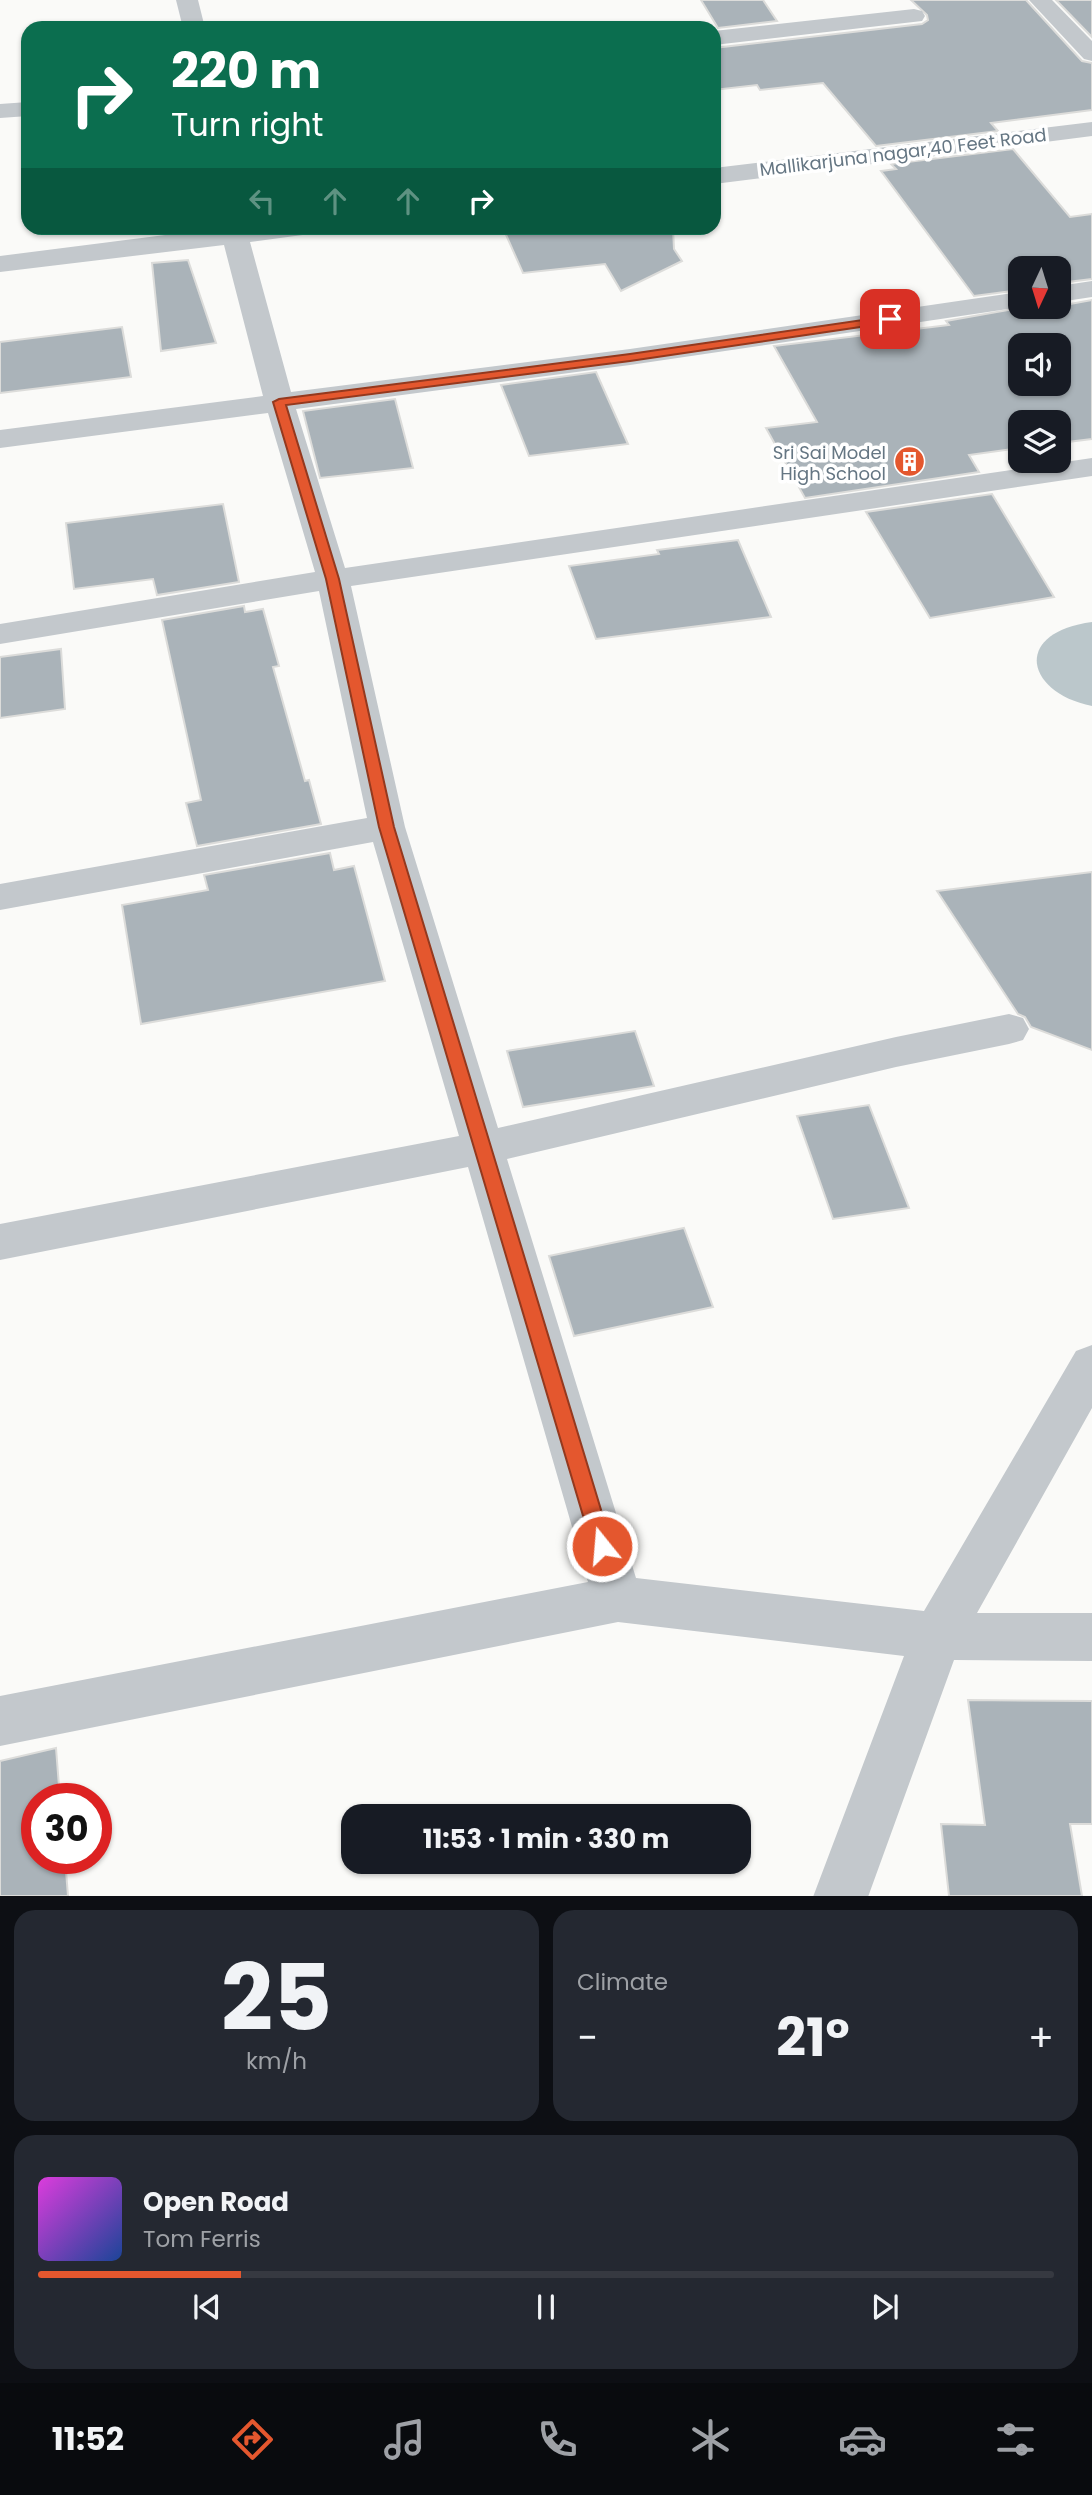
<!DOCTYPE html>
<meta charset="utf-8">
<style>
body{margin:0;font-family:Poppins,sans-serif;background:#242831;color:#f1f3f6;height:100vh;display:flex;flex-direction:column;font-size:26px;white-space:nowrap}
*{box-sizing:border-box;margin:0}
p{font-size:23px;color:#9ea1a6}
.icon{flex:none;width:38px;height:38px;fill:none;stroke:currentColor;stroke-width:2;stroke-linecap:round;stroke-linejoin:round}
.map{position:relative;height:1896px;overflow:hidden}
.details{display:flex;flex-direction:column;gap:14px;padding:14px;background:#0d0f14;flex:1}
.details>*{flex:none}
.top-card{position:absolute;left:21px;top:21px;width:700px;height:214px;border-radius:21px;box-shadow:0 2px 5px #0004;background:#0b6e4f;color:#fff;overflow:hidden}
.needle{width:46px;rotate:184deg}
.tools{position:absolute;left:1008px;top:256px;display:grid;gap:14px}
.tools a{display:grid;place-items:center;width:63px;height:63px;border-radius:14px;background:#171b24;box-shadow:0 2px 5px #0004;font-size:35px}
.speed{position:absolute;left:21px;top:1783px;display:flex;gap:14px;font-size:35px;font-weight:700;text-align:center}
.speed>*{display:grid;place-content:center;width:91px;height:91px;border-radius:50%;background:#171b24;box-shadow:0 2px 5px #0004;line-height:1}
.speed .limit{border:10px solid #d22;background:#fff;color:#111}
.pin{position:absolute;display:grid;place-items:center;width:60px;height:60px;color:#fff;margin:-30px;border-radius:14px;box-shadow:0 4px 10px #0006}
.me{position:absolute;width:77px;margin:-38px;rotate:343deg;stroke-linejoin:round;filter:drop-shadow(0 0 5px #0008)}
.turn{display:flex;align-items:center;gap:24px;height:147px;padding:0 35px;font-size:32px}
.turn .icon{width:91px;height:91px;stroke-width:2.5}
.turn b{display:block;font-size:49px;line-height:60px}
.lanes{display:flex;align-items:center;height:66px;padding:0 35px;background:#0003;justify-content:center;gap:35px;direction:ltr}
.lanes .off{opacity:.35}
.big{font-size:52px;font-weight:700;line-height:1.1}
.details .tile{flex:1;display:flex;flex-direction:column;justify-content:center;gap:10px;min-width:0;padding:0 24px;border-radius:21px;background:#242831}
.details .dial{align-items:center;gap:0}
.dial b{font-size:91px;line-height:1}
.song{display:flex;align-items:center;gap:21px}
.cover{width:84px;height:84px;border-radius:10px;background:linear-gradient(135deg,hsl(300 70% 55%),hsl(220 70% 35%))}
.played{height:7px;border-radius:4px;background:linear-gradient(90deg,#e4572e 20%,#363941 20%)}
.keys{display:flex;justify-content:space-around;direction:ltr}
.heat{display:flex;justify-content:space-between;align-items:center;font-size:38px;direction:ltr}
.details .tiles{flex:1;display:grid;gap:14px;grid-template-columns:1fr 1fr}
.tile:last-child{grid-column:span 2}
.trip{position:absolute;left:341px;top:1804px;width:410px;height:70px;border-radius:21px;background:#171b24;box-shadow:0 2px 5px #0004;font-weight:700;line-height:70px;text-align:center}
.tab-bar{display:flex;height:112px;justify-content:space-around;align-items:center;background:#090b0e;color:#9ea1a6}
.tab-bar .icon{width:49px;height:49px}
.tab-bar .active{color:#e4572e}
.tab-bar b{font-size:32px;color:#f1f3f6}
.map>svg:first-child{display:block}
.water{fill:#bbc7cb}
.building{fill:#aab3b9;stroke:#dcdcda;stroke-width:2;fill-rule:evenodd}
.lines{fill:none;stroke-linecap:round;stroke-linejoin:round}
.minor{fill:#c3c8cc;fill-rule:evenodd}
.route{fill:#e4572e;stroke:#94391e;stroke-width:2}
.labels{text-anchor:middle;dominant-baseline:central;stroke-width:7;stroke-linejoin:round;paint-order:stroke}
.far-street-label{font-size:18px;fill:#657683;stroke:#fff}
.far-poi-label{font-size:18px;fill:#657683;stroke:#fff;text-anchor:end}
</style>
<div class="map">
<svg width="1092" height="1897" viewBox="0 0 1092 1897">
<rect width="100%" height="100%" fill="#fafaf8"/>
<path class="water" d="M1092,622v84c-66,-13 -81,-73 0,-84z"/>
<g class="building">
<path d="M701,0h62l14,21 -59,7z"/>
<path d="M911,0h115l56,61 10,2v47l-101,13 7,8 -122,15 -53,-63 -63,7 -3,-5 -43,5v-42l208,-24 6,-4 -1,-5z"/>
<path d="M1056,0h36v37z"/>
<path d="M1013,149l57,68 22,-3v65l-33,4v-15h-39v22l-46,6 -93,-125 15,-2 -5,-5z"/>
<path d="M503,228h170l1,21 8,12 -61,30 -16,-27 -82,9z"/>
<path d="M188,260l28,83 -55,8 -9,-88z"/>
<path d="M1092,300v139l-33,4v-21h-39v26l-51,7 10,17 -174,26 -39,-70 51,-6 -43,-76 175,-21 -3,-4 84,-15h29zM1020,345h39v38h-39z"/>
<path d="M122,327l9,50 -131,16v-51z"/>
<path d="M596,372l32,72 -99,12 -28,-71z"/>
<path d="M395,399l18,69 -93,10 -17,-67z"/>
<path d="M992,494l62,103 -124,21 -64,-106z"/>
<path d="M223,504l16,78 -82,13 -4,-16 -79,10 -8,-66z"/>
<path d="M738,540l33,77 -175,22 -27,-73 90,-12 -2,-4z"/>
<path d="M244,606l1,6 18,-3 16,57 -6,1 32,114 4,-1 12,44 -124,22 -11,-43 15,-3 -39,-180z"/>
<path d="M61,649l4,60 -65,9v-61z"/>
<path d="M330,853l4,17 20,-4 31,115 -244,43 -19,-119 86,-15 -4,-15z"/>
<path d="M1092,872v178l-61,-23 -6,-10 -7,-3 -81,-123z"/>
<path d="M635,1031l19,55 -131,21 -16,-56z"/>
<path d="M869,1105l40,103 -76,11 -36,-103z"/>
<path d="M684,1228l29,79 -139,29 -25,-80z"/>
<path d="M968,1700l124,1v123h-22l12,72h-133l-8,-72 44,1z"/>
<path d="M56,1748l4,51h-23v59h28l3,38h-68v-135z"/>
</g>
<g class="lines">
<g class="minor">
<path d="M176,0h22l7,28h-22z"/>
<path d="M1029,0h23l40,41v20l-8,-2z"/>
<path d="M914,9l8,2 3,5 -3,5 -208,24v-14z"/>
<path d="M28,102v14l-28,2v-14z"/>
<path d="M1092,122v14l-378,48v-16z"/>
<path d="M220,228h94l-4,6 -60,8 41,150 339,-43 390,-57v14h8l-398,59 -334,44 49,159 747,-110v18l-741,110 54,241 93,301 398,-91 113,-23 14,4 6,11 -6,11 -14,4 -113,23 -389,92 129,419 288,33 152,-260 16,-6v63l-115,205h115v48l-138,-1 -86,237h-55l91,-241 -286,-34 -618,124v-50l588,-114 -120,-415 -468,93v-36l459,-88 -86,-294 -373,68v-26l367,-66 -48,-227 -319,53v-20l315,-52 -47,-159 -268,35v-18l263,-34 -39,-151 -224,27v-16z"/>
<path d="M1092,281v16l-33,5v-16z"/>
</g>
</g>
<path class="route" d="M890,316l6,3 -2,3 -264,39 -344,44 53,174 55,248 218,719 -3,6 -7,3 -7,-3 -3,-6 -213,-719 -53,-248 -53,-177 6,-3 351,-45z"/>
<defs>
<symbol id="building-disc" viewBox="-11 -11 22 22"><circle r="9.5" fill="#e4572e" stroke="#fff"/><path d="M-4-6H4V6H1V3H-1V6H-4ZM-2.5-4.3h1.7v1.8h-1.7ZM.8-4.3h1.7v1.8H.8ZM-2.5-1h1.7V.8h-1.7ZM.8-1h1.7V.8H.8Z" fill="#fff"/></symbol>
</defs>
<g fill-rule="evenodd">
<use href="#building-disc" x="892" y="444" width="35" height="35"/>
</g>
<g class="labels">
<g class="far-street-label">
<text transform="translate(903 152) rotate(-7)">Mallikarjuna nagar,40 Feet Road</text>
</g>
<g class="far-poi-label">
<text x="886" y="452">Sri Sai Model<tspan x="886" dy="21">High School</tspan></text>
</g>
</g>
</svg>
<div class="tools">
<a><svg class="needle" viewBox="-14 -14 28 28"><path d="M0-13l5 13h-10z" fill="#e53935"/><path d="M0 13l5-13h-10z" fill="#9ea1a6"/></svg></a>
<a><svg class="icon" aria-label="sound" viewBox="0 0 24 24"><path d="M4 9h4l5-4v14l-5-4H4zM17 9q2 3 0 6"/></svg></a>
<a><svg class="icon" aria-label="layers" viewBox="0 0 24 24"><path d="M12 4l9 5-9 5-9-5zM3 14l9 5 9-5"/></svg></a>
</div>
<div class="speed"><div class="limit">30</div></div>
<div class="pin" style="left:890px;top:319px;background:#d93025"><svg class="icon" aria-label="arrive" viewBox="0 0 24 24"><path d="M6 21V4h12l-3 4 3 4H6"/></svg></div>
<svg class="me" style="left:602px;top:1546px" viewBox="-20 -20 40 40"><circle r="17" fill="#e4572e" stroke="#fff" stroke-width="3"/><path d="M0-11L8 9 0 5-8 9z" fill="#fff"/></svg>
<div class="trip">11:53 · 1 min · 330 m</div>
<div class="top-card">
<div class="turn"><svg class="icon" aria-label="right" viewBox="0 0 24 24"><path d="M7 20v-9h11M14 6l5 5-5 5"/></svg><div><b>220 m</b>Turn right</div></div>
<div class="lanes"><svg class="icon off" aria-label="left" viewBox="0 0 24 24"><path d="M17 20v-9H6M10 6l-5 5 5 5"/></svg><svg class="icon off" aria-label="ahead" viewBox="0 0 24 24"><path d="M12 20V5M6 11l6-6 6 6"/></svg><svg class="icon off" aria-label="ahead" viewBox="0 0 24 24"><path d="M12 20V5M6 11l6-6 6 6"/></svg><svg class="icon" aria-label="right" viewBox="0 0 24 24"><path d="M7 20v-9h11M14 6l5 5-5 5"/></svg></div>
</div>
</div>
<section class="details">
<div class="tiles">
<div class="tile dial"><b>25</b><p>km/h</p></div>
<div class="tile"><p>Climate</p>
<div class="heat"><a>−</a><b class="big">21°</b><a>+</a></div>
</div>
<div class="tile">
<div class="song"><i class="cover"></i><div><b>Open Road</b><p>Tom Ferris</p></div></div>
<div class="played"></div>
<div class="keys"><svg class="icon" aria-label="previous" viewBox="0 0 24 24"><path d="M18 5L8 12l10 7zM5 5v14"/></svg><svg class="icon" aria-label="pause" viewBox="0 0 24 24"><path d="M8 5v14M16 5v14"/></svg><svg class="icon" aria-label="next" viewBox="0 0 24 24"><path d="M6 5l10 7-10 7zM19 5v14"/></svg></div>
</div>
</div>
</section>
<nav class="tab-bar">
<b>11:52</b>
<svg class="icon active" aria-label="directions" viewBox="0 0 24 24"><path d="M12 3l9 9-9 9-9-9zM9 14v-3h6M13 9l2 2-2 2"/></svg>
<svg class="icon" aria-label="music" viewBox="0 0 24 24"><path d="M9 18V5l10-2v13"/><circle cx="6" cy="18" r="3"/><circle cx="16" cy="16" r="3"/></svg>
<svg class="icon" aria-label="phone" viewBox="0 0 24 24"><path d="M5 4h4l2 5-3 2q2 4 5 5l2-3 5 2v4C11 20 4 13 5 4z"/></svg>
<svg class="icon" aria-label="climate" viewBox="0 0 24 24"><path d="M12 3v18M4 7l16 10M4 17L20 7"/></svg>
<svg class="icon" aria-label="car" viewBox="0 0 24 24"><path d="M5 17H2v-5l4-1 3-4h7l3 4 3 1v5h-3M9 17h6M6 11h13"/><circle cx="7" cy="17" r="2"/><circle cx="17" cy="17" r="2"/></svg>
<svg class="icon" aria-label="filters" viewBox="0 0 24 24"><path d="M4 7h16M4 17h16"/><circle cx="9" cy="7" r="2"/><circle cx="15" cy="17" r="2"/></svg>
</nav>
